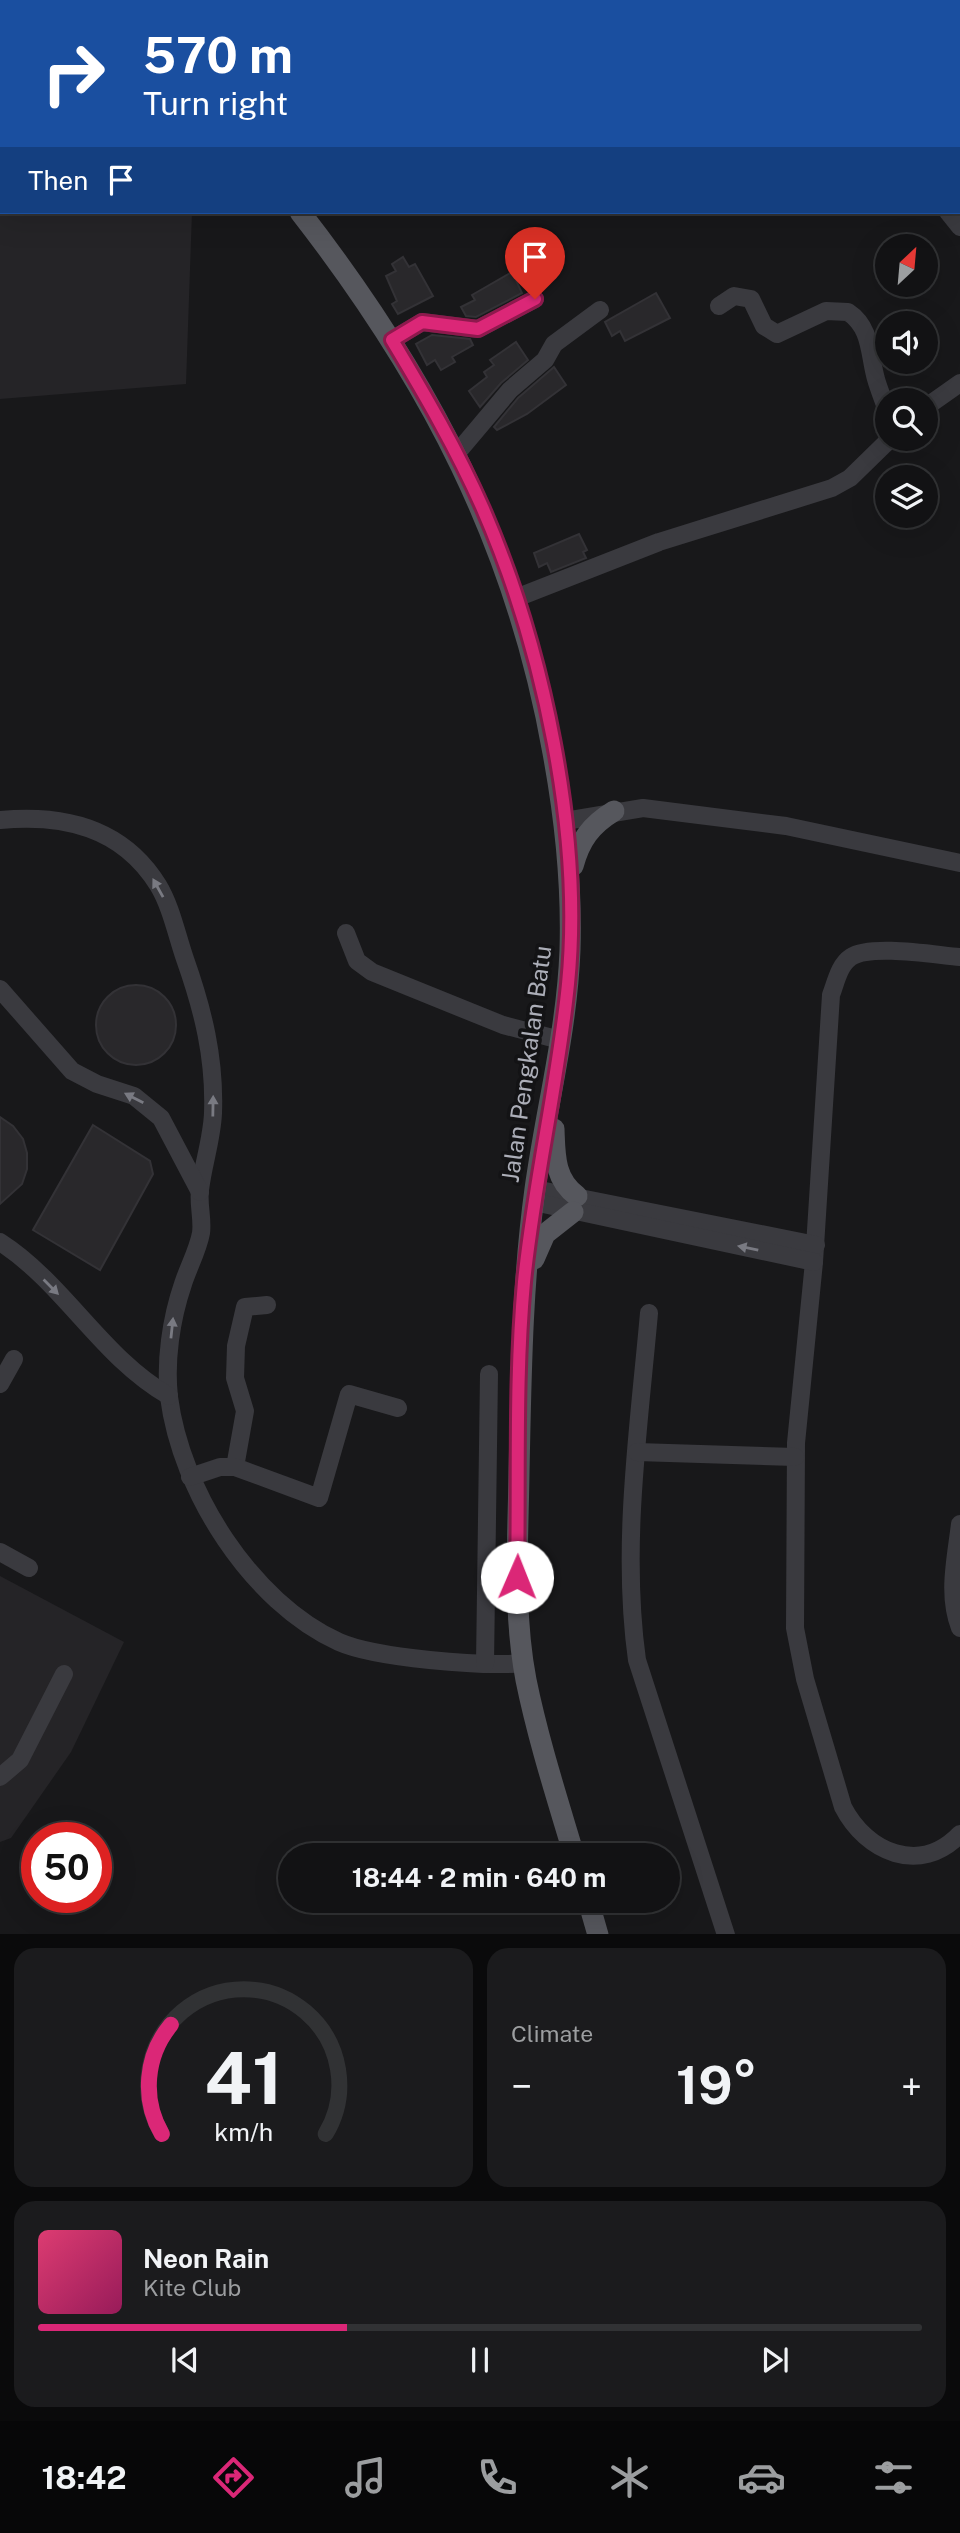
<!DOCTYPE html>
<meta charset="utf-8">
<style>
body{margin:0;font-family:"Public Sans",sans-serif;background:#1b1b1d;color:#f1f3f6;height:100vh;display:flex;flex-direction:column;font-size:26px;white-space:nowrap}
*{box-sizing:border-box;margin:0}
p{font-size:23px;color:#9c9ea0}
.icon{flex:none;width:38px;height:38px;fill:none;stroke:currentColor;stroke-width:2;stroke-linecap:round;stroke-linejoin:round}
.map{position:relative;height:1934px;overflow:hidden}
.panel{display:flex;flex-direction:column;gap:14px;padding:14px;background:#0a0a0b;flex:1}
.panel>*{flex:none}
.top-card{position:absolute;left:0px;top:0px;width:961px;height:214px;box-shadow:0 7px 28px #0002,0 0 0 2px #313234;background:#1a4fa0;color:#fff;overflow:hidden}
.needle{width:46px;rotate:26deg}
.fabs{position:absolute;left:875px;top:234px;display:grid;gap:14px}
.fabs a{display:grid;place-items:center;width:63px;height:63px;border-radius:50%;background:#121214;box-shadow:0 7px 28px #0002,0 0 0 2px #313234;font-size:35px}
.speed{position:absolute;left:21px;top:1822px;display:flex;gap:14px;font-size:35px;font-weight:700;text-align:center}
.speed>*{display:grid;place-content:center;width:91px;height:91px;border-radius:50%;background:#121214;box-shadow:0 7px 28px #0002,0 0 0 2px #313234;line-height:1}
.speed .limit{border:10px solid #d22;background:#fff;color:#111}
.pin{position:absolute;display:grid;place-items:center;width:60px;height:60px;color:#fff;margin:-72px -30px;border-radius:50% 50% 50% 0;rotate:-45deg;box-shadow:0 0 7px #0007}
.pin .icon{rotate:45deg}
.me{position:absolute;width:77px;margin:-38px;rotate:1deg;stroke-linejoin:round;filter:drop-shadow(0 0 5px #0008)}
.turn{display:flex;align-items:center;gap:24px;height:147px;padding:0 28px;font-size:32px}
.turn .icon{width:91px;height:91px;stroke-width:2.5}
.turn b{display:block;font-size:49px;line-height:60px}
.then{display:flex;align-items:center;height:66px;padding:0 28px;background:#0003;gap:14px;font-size:26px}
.big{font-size:52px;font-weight:700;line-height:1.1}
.panel .widget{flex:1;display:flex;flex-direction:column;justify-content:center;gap:10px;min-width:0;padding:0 24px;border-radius:21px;background:#1b1b1d}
.panel .dial{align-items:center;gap:0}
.dial svg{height:182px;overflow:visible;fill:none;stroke:#313234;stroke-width:7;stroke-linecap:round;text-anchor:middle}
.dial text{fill:#f1f3f6;stroke:none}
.song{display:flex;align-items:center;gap:21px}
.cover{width:84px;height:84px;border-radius:10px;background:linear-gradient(135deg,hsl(340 70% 55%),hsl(330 70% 35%))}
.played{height:7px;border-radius:4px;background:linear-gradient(90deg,#db2777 35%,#313234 35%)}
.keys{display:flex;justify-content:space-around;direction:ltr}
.heat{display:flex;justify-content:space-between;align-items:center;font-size:38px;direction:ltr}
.panel .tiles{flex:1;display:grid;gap:14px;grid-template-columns:1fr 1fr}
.widget:last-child{grid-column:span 2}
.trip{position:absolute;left:278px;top:1843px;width:402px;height:70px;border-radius:35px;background:#121214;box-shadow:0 7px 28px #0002,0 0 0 2px #313234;font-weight:700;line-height:70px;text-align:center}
.menu{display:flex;height:112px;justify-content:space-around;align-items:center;background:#070708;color:#9c9ea0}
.menu .icon{width:49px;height:49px}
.menu .active{color:#db2777}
.menu b{font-size:32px;color:#f1f3f6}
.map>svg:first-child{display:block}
.built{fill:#252427}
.building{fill:#29282b;stroke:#333236;stroke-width:2}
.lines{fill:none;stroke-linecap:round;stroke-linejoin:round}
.minor{stroke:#3a3a3f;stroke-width:18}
.major{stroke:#56575d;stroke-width:21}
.oneway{fill:#797a82}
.route-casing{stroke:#8e194d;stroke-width:18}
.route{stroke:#db2777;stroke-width:12}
.labels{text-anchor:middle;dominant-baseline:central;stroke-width:7;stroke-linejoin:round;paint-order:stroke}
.street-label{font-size:24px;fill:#acaeb8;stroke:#131315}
</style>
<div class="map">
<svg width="960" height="1935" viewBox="0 0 960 1935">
<rect width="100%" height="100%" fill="#18181a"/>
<g class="built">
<path d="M0,75l2,137h190l-6,172 -186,15z"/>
<path d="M0,1576l124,66 -53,110 -60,86 -11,4z"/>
</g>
<g class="building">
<path d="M403,257l6,10 6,-3 18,32 -35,18 -6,-10 5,-3 -11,-25 10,-5 -4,-7z"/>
<path d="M512,272l10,21 -46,24 -10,-1 -5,-9 14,-7 -3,-5z"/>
<path d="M656,293l14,25 -45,23 -5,-10 -8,5 -7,-14z"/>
<path d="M432,335l38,4 3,6 -21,12 3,5 -14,8 -6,-10 -8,5 -11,-21z"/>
<path d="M516,342l12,18 -27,23 -21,24 -11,-16 18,-14 -3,-5 10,-7 -4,-5z"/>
<path d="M554,367l12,18 -39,29 -30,16 -3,-3 24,-29z"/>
<path d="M579,534l8,16 -4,2 3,6 -35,14 -4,-9 -8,4 -5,-14z"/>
<circle cx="136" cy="1025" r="40"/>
<path d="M0,1117l13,9 10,13 4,14v16l-5,15 -22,20z"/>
<path d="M93,1125l57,36 3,13 -53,96 -67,-40z"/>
</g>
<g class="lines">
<g class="minor">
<path d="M928,0l1,2"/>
<path d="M262,2v-2"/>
<path d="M445,2l1,-2"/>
<path d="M959,34h1"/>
<path d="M0,88l2,1"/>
<path d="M948,212l12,15"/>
<path d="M719,306l15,-10 17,3 13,27 13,8 49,-23 22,1c24,16 21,43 28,67 3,11 8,22 11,32"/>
<path d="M392,340l30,-18 56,7 57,-30"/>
<path d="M926,407l34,-24"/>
<path d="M457,453l53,-63 35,-30 9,-16 46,-34"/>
<path d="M516,598l143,-56 173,-54 18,-10 40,-39"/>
<path d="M0,820c63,-6 122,7 158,65 13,21 19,51 27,74 18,51 30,99 28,154 -1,26 -10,51 -13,77 -2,14 3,29 1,43 -3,17 -13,35 -18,51 -12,35 -18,77 -14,113 12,94 82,205 170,245 36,16 144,25 185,21"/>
<path d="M565,821l78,-13 143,18 174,37"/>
<path d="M346,933l11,28 15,11 131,53 57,15"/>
<path d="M960,957c-25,-2 -89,-13 -109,0 -12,8 -15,25 -20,38l-17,267 -18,181 -1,185 10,51 38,128c23,45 77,69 117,27"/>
<path d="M0,989l72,82 25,13 37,12 27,22 39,74"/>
<path d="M535,1189l281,56"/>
<path d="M534,1202l280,60"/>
<path d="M0,1242c64,41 102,116 169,154"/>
<path d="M649,1313c-10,114 -28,233 -12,347l89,275"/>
<path d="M0,1384l14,-25"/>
<path d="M637,1452l158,5"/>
<path d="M235,1467l10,-56 -10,-33 1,-32 9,-39 22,-2"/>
<path d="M190,1477l30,-10h15l84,31 30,-104 49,14"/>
<path d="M960,1524c-4,34 -13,71 0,104"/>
<path d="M0,1552l29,16"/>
<path d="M485,1664l4,-290"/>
<path d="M0,1777l20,-17 44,-86"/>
</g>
<g class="major">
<path d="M0,53h2"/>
<path d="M300,212c129,166 216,332 253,541 12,65 19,131 17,197 -3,81 -24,159 -35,239 -13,95 -14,189 -16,284 -1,69 -6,139 7,207 12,59 31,118 48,175"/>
<path d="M573,866c7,-26 18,-41 41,-55"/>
<path d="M554,1129c1,26 0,50 23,67"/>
<path d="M534,1259l11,-25 28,-22"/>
<path d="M588,1900l10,35"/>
</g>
</g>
<defs><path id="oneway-solid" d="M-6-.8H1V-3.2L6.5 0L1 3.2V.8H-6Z" transform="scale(1.75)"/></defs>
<g class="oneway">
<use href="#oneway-solid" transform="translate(158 888) rotate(-119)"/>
<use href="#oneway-solid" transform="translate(134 1098) rotate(-153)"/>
<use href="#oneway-solid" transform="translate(213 1106) rotate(-89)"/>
<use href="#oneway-solid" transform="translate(748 1248) rotate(-168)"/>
<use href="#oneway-solid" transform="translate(51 1287) rotate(45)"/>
<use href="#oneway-solid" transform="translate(172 1328) rotate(-84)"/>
</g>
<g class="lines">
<defs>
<path id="route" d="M517,1577c2,-98 -2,-198 7,-295 10,-100 34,-198 44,-298 15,-150 -25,-337 -85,-475 -26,-59 -58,-114 -91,-169l30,-18 56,7 57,-30"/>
</defs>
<use href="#route" class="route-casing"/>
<use href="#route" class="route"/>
</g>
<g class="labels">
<g class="street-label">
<text transform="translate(526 1064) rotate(-82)">Jalan Pengkalan Batu</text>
</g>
</g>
</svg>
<div class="fabs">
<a><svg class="needle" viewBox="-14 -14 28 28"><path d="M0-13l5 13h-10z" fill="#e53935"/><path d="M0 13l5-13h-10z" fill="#9c9ea0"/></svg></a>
<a><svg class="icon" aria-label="sound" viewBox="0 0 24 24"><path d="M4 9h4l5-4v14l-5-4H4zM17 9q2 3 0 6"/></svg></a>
<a><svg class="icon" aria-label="search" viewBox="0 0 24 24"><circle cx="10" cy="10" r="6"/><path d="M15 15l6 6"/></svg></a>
<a><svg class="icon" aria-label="layers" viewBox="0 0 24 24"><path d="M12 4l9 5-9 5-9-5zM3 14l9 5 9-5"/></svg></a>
</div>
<div class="speed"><div class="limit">50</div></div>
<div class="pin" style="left:535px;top:299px;background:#d93025"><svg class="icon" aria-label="arrive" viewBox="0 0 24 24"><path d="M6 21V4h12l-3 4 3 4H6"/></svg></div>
<svg class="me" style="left:517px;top:1577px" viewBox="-20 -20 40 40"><circle r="19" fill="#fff"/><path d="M0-13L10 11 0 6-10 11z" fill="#db2777"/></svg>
<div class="trip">18:44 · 2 min · 640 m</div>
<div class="top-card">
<div class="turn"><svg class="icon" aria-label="right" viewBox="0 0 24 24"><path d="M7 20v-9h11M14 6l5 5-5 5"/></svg><div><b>570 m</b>Turn right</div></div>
<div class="then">Then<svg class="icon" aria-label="arrive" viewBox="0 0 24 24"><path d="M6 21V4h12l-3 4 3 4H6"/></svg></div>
</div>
</div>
<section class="panel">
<div class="tiles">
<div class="widget dial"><svg viewBox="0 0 100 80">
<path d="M14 69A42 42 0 1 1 86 69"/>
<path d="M14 69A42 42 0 0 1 18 21" stroke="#db2777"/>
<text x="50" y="56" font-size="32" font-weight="700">41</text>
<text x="50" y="72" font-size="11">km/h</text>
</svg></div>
<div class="widget"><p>Climate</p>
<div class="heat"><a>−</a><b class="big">19°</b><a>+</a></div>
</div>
<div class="widget">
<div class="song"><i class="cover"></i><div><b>Neon Rain</b><p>Kite Club</p></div></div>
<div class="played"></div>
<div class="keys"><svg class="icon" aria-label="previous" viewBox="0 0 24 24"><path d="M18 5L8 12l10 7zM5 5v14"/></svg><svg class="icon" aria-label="pause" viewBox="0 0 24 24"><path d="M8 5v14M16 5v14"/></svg><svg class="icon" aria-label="next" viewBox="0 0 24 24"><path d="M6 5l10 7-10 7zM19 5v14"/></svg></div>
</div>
</div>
</section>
<nav class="menu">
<b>18:42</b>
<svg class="icon active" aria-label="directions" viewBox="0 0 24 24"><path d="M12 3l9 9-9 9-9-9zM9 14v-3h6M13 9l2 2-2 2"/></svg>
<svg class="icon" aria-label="music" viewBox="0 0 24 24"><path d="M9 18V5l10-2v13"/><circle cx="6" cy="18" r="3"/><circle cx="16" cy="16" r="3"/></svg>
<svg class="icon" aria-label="phone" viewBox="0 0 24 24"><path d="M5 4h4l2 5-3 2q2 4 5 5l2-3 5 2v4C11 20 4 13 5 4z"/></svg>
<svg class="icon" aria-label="climate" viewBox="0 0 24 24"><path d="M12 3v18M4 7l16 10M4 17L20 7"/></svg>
<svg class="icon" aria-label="car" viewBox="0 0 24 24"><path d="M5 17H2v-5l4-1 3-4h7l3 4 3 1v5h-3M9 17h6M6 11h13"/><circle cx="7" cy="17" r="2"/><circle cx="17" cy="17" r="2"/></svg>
<svg class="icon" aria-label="filters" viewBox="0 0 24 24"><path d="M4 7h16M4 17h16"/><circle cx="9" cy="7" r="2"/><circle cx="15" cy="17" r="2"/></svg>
</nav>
